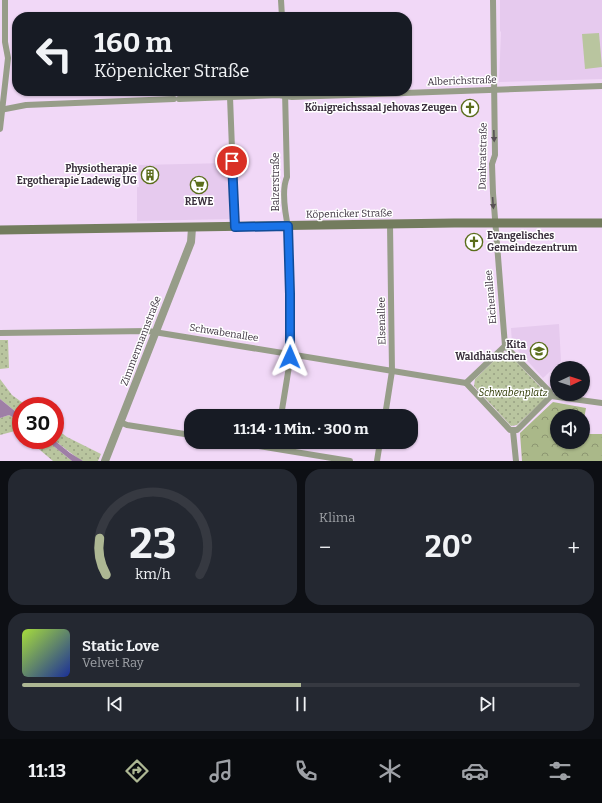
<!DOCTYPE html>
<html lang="de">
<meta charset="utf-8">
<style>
body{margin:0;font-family:Bitter,serif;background:#242831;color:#f1f3f6;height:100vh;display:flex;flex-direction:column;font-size:15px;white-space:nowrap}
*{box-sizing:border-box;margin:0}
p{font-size:13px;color:#9ea1a6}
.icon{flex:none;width:22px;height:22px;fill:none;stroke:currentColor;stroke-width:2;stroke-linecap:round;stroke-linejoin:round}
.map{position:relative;height:461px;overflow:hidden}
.panel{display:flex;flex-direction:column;gap:8px;padding:8px;background:#0d0f14;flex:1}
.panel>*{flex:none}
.hud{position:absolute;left:12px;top:12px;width:400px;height:84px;border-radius:16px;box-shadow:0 1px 3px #0004;background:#171b24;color:#f1f3f6;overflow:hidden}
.needle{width:26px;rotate:86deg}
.tools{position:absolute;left:550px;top:361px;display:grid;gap:8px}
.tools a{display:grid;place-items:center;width:40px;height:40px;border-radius:50%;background:#171b24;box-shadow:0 1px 3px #0004;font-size:20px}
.speed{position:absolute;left:12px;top:397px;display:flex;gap:8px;font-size:20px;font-weight:700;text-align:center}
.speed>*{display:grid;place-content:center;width:52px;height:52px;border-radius:50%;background:#171b24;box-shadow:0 1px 3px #0004;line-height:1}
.speed .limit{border:6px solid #d22;background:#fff;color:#111}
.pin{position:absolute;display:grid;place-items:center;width:34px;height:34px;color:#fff;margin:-17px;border:2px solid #fff;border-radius:50%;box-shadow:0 1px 4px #0007}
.me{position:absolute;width:44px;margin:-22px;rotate:1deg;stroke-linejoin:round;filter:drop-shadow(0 0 3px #0008)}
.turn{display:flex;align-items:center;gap:14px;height:84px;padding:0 16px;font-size:18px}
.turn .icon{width:52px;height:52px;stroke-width:2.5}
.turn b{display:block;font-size:28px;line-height:34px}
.big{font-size:30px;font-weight:700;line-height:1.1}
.panel .tile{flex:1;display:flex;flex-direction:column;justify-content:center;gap:6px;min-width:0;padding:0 14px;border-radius:16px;background:#242831}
.panel .dial{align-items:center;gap:0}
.dial svg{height:104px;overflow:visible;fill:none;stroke:#363941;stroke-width:7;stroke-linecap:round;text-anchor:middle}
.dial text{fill:#f1f3f6;stroke:none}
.song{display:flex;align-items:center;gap:12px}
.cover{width:48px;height:48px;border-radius:6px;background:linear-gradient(135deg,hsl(80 70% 55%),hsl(230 70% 35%))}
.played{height:4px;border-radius:2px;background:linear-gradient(90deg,#adb793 50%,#363941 50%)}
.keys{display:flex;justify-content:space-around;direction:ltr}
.heat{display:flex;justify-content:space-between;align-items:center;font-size:22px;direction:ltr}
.panel .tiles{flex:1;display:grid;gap:8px;grid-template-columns:1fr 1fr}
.tile:last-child{grid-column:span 2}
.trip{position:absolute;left:184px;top:409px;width:234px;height:40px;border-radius:16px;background:#171b24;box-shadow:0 1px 3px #0004;font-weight:700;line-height:40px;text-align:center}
.dock{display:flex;height:64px;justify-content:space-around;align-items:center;background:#090b0e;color:#9ea1a6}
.dock .icon{width:28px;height:28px}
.dock .active{color:#adb793}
.dock b{font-size:18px;color:#f1f3f6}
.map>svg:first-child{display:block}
.built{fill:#e6caee}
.grass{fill:url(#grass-dots)}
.forest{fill:url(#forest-crowns)}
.garden{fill:#b9c59f}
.water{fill:#9e7fa6}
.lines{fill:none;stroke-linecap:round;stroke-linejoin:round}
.minor{stroke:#979d89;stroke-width:6}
.tertiary{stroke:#979d89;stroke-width:8}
.secondary{stroke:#737c5e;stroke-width:9}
.oneway{fill:#575154}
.route-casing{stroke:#114b97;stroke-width:10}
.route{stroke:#1a73e8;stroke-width:7}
.labels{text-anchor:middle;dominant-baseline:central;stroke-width:3;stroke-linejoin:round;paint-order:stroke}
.street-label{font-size:10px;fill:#3b313e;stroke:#fff}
.poi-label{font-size:10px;font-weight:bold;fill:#3b313e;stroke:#fff;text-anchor:end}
.park-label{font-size:10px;font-style:italic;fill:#2c3801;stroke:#fff}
</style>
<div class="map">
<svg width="602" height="461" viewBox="0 0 602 461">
<defs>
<pattern id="grass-dots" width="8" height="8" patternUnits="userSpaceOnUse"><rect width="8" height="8" fill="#b9c59f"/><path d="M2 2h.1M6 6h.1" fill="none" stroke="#98a183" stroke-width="1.8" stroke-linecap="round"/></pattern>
<pattern id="forest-crowns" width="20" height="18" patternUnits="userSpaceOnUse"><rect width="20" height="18" fill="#aab889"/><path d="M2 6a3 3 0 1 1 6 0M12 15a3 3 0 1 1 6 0" fill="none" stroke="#8c9671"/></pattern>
</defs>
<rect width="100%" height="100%" fill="#f1d8f7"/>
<g class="built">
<path d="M500,0h102v79l-103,3 2,-50 -1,-1z"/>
<path d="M228,163l3,56 -94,2v-34h2v-22z"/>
<path d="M559,324l2,37 -18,17 -31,-34 -1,-16z"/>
</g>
<g class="grass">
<path d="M0,340h8l1,28 -9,1z"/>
<path d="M503,352l6,2 37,39v5l-29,27 -6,1 -37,-40 1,-7z"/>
<path d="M0,379l12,16 15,11h-6v10l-21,-17z"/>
<path d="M9,415l12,7v13l-6,-4 -15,4v-17z"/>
<path d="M55,428l12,9 34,17 -3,7h-15l-3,-1 -26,-20h1z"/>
<path d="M28,440h18l26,21h-19z"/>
</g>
<path class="forest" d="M553,402l33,6 -3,17v-9h-26v26h26v-8h19v27h-80l-2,-28z"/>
<path class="garden" d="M599,33l3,34 -17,2 -3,-35z"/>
<g class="water">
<path d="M0,399l21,17v6l-12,-7 -9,3z"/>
<path d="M46,440h8l16,13 13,8h-11z"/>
</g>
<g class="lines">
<g class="minor">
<path d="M281,0l1,17"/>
<path d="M493,0l2,155 -3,9 1,29 12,153"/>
<path d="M230,97l5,130"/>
<path d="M179,99l99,-4 14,2 310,-11"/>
<path d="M0,110l26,-5 148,-6"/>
<path d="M0,129l8,-71 -3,-16v-42"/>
<path d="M0,333l148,-2 318,52"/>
<path d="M505,346l45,46 1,4 -34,34h-7l-44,-47z"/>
<path d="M551,396l51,7"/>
<path d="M281,416l10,-62 -2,-122c-3,-14 -8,-42 -2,-55l-2,-86"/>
<path d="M385,416l7,-45 -2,-147"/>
<path d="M120,422l7,3 64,10"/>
<path d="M513,431l3,30"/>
<path d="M234,442l116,19"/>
<path d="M377,461l3,-19"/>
</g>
<path class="tertiary" d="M105,461l86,-219 1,-14"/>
<path class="secondary" d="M0,230l454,-7h148"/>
</g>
<defs><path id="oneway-solid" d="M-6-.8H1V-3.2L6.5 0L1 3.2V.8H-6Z"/></defs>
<g class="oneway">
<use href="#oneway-solid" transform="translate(494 136) rotate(88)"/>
<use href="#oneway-solid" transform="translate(493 203) rotate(86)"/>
</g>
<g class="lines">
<defs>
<path id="route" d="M232,161l3,66 53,-1 2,68v63"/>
</defs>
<use href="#route" class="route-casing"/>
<use href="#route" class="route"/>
</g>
<defs>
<symbol id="church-ring" viewBox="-11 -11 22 22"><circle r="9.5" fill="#fff" stroke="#5a6d1b" stroke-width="1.5"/><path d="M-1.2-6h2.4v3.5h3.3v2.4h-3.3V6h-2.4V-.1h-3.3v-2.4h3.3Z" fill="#5a6d1b"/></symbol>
<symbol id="building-ring" viewBox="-11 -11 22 22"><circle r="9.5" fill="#fff" stroke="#5a6d1b" stroke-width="1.5"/><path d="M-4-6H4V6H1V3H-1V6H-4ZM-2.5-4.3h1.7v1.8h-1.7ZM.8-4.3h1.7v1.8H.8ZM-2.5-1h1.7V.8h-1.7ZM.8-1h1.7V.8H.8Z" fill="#5a6d1b"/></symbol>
<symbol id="supermarket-ring" viewBox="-11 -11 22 22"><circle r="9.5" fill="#fff" stroke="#5a6d1b" stroke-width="1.5"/><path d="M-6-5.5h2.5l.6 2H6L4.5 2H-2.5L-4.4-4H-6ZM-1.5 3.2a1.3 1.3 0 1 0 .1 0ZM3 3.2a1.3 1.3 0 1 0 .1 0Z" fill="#5a6d1b"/></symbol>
<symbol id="school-ring" viewBox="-11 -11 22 22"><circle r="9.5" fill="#fff" stroke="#5a6d1b" stroke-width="1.5"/><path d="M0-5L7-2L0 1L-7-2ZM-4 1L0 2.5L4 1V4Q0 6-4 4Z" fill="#5a6d1b"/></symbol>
</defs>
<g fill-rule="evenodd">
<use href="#church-ring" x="460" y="98" width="20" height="20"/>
<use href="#building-ring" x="140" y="165" width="20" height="20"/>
<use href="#supermarket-ring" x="189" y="175" width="20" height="20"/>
<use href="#church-ring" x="464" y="232" width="20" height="20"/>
<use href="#school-ring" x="529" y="341" width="20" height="20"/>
</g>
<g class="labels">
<g class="street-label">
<text transform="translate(462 81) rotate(-2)">Alberichstraße</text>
<text transform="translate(483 156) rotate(-89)">Dankratstraße</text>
<text transform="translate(276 182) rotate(-90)">Balzerstraße</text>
<text transform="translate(349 214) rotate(-1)">Köpenicker Straße</text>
<text transform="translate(491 297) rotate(-95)">Eichenallee</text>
<text transform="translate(382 321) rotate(-91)">Elsenallee</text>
<text transform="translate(224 333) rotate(9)">Schwabenallee</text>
<text transform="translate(141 341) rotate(-69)">Zimmermannstraße</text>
</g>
<g class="poi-label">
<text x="457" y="108">Königreichssaal Jehovas Zeugen</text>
<text x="137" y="169">Physiotherapie<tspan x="137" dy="12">Ergotherapie Ladewig UG</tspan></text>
<text x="199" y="202" text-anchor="middle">REWE</text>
<text x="487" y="236" text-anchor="start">Evangelisches<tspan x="487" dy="12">Gemeindezentrum</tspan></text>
<text x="526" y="345">Kita<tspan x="526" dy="12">Waldhäuschen</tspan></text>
</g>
<g class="park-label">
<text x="513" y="393">Schwabenplatz</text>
</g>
</g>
</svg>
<div class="tools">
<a><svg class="needle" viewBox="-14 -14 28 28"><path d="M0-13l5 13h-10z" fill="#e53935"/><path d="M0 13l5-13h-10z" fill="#9ea1a6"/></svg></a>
<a><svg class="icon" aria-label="sound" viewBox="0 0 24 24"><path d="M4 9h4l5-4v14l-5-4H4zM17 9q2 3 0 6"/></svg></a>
</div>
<div class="speed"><div class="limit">30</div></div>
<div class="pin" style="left:232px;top:161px;background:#d93025"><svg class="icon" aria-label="arrive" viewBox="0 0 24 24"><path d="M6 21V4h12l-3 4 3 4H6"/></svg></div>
<svg class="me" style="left:290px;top:357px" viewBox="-20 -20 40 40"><path d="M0-17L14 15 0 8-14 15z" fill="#1a73e8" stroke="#fff" stroke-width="4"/></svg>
<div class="trip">11:14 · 1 Min. · 300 m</div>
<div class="hud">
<div class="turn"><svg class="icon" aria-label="left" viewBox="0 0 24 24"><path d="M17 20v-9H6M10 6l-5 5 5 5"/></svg><div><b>160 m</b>Köpenicker Straße</div></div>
</div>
</div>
<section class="panel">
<div class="tiles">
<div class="tile dial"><svg viewBox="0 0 100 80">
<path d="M14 69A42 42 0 1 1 86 69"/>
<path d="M14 69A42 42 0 0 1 9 41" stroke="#adb793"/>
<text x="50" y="56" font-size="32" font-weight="700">23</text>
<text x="50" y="72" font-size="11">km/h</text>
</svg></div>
<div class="tile"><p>Klima</p>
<div class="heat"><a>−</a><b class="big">20°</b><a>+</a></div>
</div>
<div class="tile">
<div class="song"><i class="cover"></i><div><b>Static Love</b><p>Velvet Ray</p></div></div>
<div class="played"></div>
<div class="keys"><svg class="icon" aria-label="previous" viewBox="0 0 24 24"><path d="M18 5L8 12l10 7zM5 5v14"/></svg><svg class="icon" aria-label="pause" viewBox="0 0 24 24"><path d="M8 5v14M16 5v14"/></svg><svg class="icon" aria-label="next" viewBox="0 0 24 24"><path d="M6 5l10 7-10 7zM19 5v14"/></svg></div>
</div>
</div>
</section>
<nav class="dock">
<b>11:13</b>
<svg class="icon active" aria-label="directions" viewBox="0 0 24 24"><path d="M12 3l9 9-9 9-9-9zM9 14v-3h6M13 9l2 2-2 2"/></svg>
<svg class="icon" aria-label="music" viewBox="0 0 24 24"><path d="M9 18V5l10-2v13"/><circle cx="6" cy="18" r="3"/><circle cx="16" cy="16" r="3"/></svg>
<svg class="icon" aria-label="phone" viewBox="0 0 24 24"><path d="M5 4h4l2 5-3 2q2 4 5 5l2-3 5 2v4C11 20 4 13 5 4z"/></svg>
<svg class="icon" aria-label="climate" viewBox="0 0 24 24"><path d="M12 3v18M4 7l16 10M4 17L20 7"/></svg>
<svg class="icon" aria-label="car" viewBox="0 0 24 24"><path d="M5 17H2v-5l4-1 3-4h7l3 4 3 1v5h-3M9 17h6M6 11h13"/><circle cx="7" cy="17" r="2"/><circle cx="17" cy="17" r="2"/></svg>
<svg class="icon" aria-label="filters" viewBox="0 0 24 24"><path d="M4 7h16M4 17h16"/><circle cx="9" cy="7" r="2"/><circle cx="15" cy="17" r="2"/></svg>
</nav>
